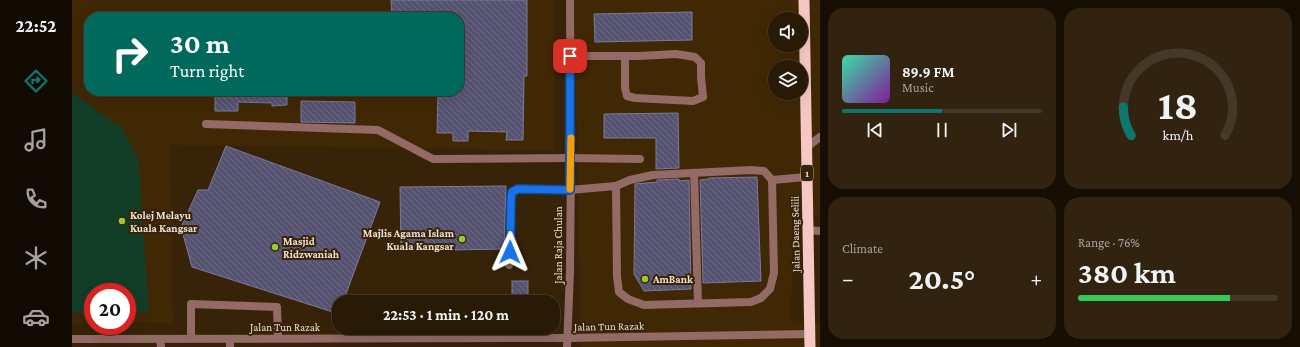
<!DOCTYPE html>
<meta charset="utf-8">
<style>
body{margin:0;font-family:"Crimson Pro",serif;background:#312310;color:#f1f3f6;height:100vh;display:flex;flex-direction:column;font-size:15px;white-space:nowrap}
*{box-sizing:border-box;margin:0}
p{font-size:13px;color:#a5a19b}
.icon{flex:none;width:22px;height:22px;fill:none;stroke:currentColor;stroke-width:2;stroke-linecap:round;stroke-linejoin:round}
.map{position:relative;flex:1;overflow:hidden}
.sheet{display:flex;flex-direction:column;gap:8px;padding:8px;background:#170e03;width:480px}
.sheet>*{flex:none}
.hud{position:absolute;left:12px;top:12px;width:380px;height:84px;border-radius:16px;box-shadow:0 4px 16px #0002,0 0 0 1px #453828;background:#00695c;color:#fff;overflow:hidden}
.fabs{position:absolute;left:696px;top:12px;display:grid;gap:8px}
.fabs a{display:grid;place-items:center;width:40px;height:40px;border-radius:50%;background:#291a06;box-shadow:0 4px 16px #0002,0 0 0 1px #453828;font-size:20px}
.speed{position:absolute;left:12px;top:283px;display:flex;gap:8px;font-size:20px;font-weight:700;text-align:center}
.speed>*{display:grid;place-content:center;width:52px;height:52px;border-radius:50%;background:#291a06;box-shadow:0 4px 16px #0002,0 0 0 1px #453828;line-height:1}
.speed .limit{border:6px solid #d22;background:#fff;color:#111}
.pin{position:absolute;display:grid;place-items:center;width:34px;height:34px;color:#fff;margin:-17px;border-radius:8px;box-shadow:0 2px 6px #0006}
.me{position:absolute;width:44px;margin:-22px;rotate:1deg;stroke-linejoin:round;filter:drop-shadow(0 0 3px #0008)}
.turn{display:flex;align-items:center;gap:14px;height:84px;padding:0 20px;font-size:18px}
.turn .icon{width:52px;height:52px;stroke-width:2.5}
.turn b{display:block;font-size:28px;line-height:34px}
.big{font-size:30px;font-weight:700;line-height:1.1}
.sheet .widget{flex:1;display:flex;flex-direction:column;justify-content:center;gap:6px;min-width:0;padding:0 14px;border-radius:16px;background:#312310}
.sheet .dial{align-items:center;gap:0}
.dial svg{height:104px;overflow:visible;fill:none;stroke:#453828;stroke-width:7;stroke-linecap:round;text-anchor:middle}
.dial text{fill:#f1f3f6;stroke:none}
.song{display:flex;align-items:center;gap:12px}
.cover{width:48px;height:48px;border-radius:6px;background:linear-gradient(135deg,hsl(160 70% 55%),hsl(290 70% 35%))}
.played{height:4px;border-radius:2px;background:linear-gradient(90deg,#0f766e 50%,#453828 50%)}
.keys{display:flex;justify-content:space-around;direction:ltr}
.heat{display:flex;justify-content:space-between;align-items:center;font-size:22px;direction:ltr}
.charge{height:6px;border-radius:3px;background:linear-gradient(90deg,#34c759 76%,#453828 0)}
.sheet .tiles{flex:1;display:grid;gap:8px;grid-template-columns:repeat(2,1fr)}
.trip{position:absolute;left:260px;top:295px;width:228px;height:40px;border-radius:16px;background:#291a06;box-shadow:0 4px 16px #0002,0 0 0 1px #453828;font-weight:700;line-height:40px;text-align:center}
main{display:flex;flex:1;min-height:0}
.menu{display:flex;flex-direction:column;width:72px;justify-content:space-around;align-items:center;background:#100a02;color:#a5a19b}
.menu .icon{width:28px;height:28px}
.menu .active{color:#0f766e}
.menu b{font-size:18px;color:#f1f3f6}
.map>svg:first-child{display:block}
.built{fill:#402805;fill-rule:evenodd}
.green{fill:#123d26}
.building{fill:url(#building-back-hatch);stroke:#7c7a9a}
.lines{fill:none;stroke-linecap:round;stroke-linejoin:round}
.service{stroke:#936a66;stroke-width:8}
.minor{stroke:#936a66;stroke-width:8}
.tertiary{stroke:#936a66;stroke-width:8}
.trunk{stroke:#f5c8c4;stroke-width:11}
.route-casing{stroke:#114b97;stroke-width:10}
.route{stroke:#1a73e8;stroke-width:7}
.slow{stroke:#f59e0b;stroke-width:7}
.poi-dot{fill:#98cb37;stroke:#372308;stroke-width:1.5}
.labels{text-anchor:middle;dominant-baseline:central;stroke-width:4;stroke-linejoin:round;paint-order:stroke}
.shield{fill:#372308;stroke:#b6a795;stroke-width:1}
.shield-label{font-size:10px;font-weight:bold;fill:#ede0d1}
.poi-label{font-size:11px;font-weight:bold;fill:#ede0d1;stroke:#372308;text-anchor:start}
.street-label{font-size:11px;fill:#ede0d1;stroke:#372308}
</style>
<main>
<nav class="menu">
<b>22:52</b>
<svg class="icon active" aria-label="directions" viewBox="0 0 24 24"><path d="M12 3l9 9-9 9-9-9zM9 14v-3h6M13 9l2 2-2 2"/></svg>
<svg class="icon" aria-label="music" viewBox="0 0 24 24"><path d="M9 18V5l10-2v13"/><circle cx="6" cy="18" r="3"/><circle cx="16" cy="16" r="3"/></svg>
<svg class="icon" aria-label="phone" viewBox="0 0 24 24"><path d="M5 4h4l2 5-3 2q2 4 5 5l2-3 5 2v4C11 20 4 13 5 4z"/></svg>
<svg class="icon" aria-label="climate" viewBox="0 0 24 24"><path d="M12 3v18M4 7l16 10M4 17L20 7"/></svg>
<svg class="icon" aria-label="car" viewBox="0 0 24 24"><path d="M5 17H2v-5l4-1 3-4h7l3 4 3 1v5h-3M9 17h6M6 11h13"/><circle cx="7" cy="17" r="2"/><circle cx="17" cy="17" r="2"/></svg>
</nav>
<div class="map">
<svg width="748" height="347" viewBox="0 0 748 347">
<defs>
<pattern id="building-back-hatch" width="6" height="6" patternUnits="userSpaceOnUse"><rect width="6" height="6" fill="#555371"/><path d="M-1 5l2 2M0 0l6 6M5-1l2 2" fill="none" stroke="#6e6b84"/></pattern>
</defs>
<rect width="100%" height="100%" fill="#372308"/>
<g class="built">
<path d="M0,0h482v150l-384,-5 3,178h-46v-31h-34v31l-21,1zM17,17h370v74h-370z"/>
<path d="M502,0h246v215l-27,-2 -2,107 29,4v23h-239zM703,19h26v26h-26zM703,67h26v26h-26z"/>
</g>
<path class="green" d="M0,93l49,34 17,30 11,155h-22v-20h-34v20l-21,1z"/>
<g class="building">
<path d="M319,0h136v76h-3l-1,64h-17l1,-8 -39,-1v10h-15v-8h-16l1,-39h21v-77l-67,-1z"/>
<path d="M620,12v28l-97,2 -1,-28z"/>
<path d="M143,91h72v14l-15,1v-3l-34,-1v9h-23z"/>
<path d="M229,101l54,1v21l-54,-1z"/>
<path d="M606,113l1,55 -23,1v-31h-52v-24z"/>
<path d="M154,146l154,56 -37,100h-4v12l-147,-47 -11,-40 17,-37h10z"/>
<path d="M685,177l4,104 -58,2 -3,-103 9,-1v-1z"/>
<path d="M607,179v2l10,-1 2,109 -47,2 -10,-17 1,-90 22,-2v-2z"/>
<path d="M434,186l-2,63 -103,2 -1,-64z"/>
<rect x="440" y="281" width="16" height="16"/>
</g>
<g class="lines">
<g class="service">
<path d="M498,56h69l37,-2 19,3 6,6v14l2,20 -10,4 -58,-3 -8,-2 -2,-8v-32"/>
<path d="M134,124l172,6 55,29 138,-1 69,1"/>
<path d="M735,147l13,-10"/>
<path d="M622,173l4,130"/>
<path d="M544,186l14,-6 23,-5 98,-5 13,1 8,9"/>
<path d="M437,265l2,-67 1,-6 6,-3 52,1"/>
<path d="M119,338v-34l86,3 1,31"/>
<path d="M88,339l1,8"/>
<path d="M158,339v8"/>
</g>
<g class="minor">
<path d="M498,190l46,-4 1,90 2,16 9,7 16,6 107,-3 10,-4 9,-9 4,-16 -2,-93 35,-3"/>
<path d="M736,230l12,1"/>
</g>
<g class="tertiary">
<path d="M0,339l495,-1 243,-4"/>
<path d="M495,347l3,-75 1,-114 -1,-158"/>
</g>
<path class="trunk" d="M732,0l6,347"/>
</g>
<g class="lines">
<defs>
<path id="route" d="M438,252l1,-54 1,-6 6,-3 52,1v-134"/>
</defs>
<use href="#route" class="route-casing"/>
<use href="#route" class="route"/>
<path class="slow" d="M498,189l1,-51"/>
</g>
<g class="poi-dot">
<circle cx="50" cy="221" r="4"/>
<circle cx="390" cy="239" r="4"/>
<circle cx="203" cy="247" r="4"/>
<circle cx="573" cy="279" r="4"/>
</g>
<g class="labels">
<rect class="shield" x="729" y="165" width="12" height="16" rx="3"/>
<g class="shield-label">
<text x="735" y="173">1</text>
</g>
<g class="poi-label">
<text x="58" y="215">Kolej Melayu<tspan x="58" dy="13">Kuala Kangsar</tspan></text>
<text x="382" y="233" text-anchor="end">Majlis Agama Islam<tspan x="382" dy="13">Kuala Kangsar</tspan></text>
<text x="211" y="241">Masjid<tspan x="211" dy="13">Ridzwaniah</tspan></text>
<text x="581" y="279">AmBank</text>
</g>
<g class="street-label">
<text transform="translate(723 234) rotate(-91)">Jalan Daeng Selili</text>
<text transform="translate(486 245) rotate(-90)">Jalan Raja Chulan</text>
<text transform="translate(537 326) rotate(-1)">Jalan Tun Razak</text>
<text x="213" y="327">Jalan Tun Razak</text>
</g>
</g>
</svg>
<div class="fabs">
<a><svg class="icon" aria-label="sound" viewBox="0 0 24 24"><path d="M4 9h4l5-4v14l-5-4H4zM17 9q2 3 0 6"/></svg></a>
<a><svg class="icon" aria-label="layers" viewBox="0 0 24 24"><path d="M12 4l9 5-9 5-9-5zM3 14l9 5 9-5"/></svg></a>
</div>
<div class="speed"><div class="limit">20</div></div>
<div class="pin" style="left:498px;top:56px;background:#d93025"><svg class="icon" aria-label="arrive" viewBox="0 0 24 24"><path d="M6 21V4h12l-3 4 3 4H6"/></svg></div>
<svg class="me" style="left:438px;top:252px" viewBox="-20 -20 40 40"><path d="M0-17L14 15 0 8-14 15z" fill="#1a73e8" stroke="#fff" stroke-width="4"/></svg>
<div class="trip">22:53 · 1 min · 120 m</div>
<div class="hud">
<div class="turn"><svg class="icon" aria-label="right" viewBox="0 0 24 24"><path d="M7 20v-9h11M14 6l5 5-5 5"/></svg><div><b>30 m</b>Turn right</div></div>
</div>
</div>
<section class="sheet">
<div class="tiles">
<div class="widget">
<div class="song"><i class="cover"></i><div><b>89.9 FM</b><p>Music</p></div></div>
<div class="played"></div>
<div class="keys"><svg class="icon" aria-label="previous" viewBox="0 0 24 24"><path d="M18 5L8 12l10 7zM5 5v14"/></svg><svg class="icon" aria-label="pause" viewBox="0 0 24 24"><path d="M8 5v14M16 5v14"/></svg><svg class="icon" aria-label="next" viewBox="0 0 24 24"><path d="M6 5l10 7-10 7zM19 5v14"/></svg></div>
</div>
<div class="widget dial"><svg viewBox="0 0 100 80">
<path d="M14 69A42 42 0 1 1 86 69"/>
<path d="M14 69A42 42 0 0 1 8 47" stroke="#0f766e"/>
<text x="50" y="56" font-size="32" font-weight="700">18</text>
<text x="50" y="72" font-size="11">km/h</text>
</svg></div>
<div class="widget"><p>Climate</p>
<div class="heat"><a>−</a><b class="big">20.5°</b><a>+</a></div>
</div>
<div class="widget"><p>Range · 76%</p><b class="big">380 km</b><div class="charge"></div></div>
</div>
</section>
</main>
